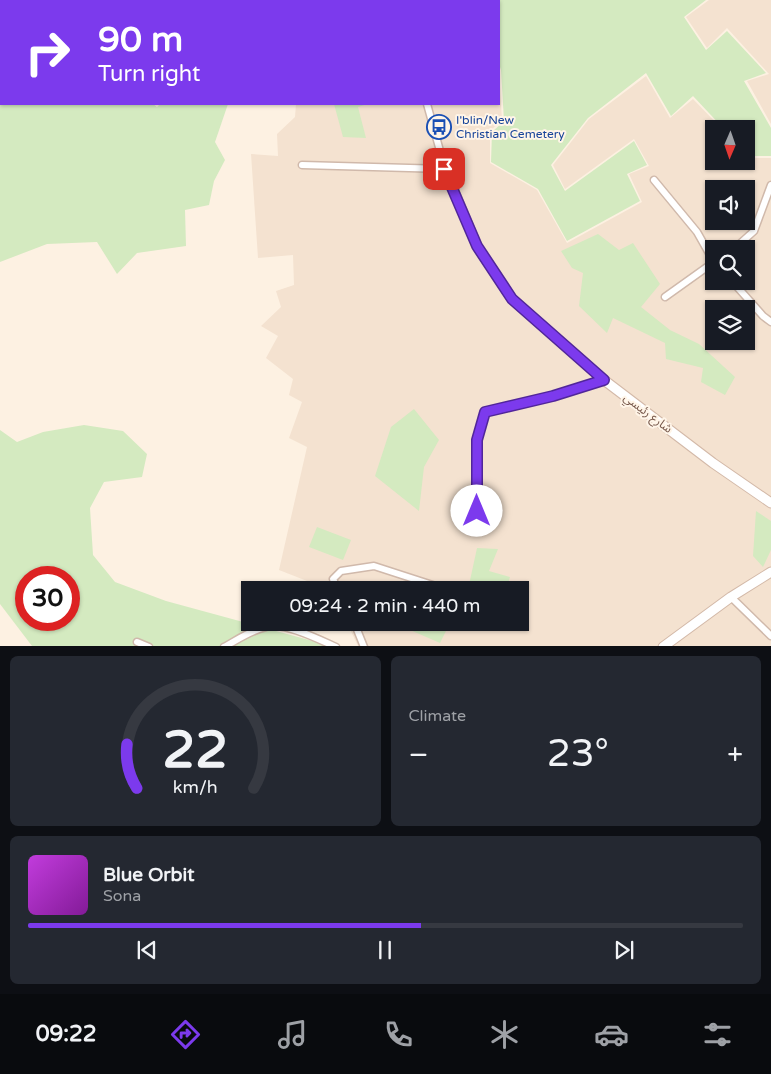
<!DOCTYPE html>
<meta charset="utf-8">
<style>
body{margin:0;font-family:"Varela Round","Noto Sans Arabic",sans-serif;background:#242831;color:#f1f3f6;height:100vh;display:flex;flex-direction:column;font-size:19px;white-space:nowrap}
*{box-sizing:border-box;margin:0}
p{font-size:16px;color:#9ea1a6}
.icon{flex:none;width:28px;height:28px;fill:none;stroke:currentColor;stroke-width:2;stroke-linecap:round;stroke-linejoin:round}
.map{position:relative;height:646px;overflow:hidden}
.details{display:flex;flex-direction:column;gap:10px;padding:10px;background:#0d0f14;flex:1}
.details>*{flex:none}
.top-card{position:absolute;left:0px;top:0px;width:500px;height:105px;box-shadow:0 1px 4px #0004;background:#7c3aed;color:#fff;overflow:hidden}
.needle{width:32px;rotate:182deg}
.fabs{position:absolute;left:705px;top:120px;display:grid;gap:10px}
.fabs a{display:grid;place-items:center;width:50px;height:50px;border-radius:0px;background:#171b24;box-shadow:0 1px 4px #0004;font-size:25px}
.speed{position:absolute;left:15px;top:566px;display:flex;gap:10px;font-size:25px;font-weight:700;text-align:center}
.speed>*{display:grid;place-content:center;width:65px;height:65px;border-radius:50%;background:#171b24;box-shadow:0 1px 4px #0004;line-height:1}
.speed .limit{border:8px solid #d22;background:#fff;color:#111}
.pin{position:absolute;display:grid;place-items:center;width:42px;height:42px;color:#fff;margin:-21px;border-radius:10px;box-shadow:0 2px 8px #0006}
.me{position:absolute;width:55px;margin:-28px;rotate:0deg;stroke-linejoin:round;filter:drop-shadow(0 0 4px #0008)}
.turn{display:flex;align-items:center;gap:18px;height:105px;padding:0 15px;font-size:22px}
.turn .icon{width:65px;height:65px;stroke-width:2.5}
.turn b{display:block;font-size:35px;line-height:42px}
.big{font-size:38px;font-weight:600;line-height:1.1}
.details .widget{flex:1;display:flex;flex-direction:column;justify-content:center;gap:8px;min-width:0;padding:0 18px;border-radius:8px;background:#242831}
.details .dial{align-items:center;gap:0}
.dial svg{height:130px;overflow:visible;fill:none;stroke:#363941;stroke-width:7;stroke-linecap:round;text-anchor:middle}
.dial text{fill:#f1f3f6;stroke:none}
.song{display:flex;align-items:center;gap:15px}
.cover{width:60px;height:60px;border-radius:8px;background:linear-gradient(135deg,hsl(290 70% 55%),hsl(290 70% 35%))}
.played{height:5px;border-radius:2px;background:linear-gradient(90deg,#7c3aed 55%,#363941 55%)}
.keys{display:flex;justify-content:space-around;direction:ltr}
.heat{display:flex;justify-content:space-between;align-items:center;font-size:28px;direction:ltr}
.details .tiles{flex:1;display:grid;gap:10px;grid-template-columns:1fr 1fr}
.widget:last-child{grid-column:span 2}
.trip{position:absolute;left:241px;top:581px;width:288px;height:50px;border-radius:0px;background:#171b24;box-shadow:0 1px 4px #0004;font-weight:600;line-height:50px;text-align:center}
.tab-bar{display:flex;height:80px;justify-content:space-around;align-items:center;background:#090b0e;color:#9ea1a6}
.tab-bar .icon{width:35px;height:35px}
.tab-bar .current{color:#7c3aed}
.tab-bar b{font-size:22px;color:#f1f3f6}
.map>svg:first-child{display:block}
.residential{fill:#f4e2d0;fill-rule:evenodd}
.green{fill:#d4eac0;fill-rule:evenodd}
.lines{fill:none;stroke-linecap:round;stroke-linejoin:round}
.street-casing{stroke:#d0b9ab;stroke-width:9}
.secondary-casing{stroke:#d3b9a8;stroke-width:11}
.street{stroke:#fff;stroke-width:6}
.secondary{stroke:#fff;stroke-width:9}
.route-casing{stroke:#51269a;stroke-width:12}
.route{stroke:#7c3aed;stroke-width:9}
.labels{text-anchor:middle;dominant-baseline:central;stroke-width:4;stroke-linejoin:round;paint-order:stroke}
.transit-label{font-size:12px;fill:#164399;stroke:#fff5e8;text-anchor:start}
.street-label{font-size:12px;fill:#745548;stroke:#fff5e8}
</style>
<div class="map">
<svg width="771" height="647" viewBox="0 0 771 647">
<rect width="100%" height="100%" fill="#fdf1e2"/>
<g class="residential">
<path d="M709,0h62v124l-24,-43 22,-7 -42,-46 -20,20 -21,-31z"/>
<path d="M499,70l3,50 -12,11v32l47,27 30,53 75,-41 -13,-28 20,-8 -15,-27 -69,50 -12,-24 36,-46 57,-43 24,42 23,-19 29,30h-8v32h32v-7l4,4h21v488h-413l-11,-23 173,-1v-32h-190l-51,-20 28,-123 -18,-9 13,-36 -13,-7 4,-16 -27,-21 12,-22 -17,-10 20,-19 -5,-16 18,-6 -1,-30 -35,3 -7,-104 27,2 -1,-22 18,-17 1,-13h203zM714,189h32v32h-32zM714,249h32v32h-32zM714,309h32v32h-32z"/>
</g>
<g class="green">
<path d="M430,0h276l-22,17 22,33 21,-19 39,42 -22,8 27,47v28h-20l-5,-5v-22h-22l-31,-33 -22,20 -25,-43 -58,45 -37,47 14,26 69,-50 13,24 -20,9 13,27 -73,40 -29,-52 -47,-27 1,-30 12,-11 -3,-51 -2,-6v-63z"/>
<path d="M0,47l1,57h152l4,3 3,-3h68l-13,38 10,18 -11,21 -5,24 -24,5 1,36 -49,7 -20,21 -20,-32 -50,2 -47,18z"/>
<path d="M334,104h34l-10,3 8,31 -23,-1z"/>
<path d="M598,234l21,16 14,-7 27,41 -19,23 29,23 29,14 36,33 -10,18 -24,-13 2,-14 -37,-9 -1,-16 -52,-25 -6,15 -28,-27 4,-33 -11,-5 -11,-17z"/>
<path d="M414,409l25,31 -15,27 -5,44 -44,-35 16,-49z"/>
<path d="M84,425l39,6 24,23 -5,23 -38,5 -14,26 3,47 22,27 51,19 165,45h-299l-32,-42v-174l17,12 26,-10zM26,578h43v42h-43z"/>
<path d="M756,511l15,10v29l-8,17 -10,-11z"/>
<path d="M317,527l34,13 -8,20 -34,-13z"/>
<path d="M477,548l21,1 -9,22 21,6 -4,13h-51l1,-7 13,2z"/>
<path d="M394,623h56l-10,20z"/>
</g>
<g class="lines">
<defs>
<g id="street">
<path d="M264,0l1,1"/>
<path d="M396,0l1,1"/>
<path d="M302,165l143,4 -18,-65"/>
<path d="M654,180l43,52 17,30"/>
<path d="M734,249l20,-18 17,-46"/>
<path d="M732,281l31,35 8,6"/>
<path d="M665,297l49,-35"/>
<path d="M477,511v-71l8,-28 68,-16 51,-16"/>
<path d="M338,590l-5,-11 8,-8 33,-5 71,23"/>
<path d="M731,597l40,39"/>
<path d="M354,622l10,25"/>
<path d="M137,642l12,5"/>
<path d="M224,647c13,-7 27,-17 42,-20 19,-5 52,12 70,20"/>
</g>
<g id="secondary">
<path d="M445,169l32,77 35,53 92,81 109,83 58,40"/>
<path d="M663,647l68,-50 40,-25"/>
</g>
</defs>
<use href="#street" class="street-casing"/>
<use href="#secondary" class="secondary-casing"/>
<use href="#street" class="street"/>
<use href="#secondary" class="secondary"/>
</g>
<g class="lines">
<defs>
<path id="route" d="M444,169l33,77 35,53 92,81 -51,16 -68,16 -8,28v71"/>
</defs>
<use href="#route" class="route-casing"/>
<use href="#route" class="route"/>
</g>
<defs>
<symbol id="bus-ring" viewBox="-11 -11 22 22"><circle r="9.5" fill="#fff5e8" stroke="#1a4fb4" stroke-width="1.5"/><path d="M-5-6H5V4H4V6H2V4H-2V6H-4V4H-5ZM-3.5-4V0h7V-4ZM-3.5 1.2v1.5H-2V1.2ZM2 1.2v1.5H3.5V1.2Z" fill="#1a4fb4"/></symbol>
</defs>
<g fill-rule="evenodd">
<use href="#bus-ring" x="425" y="113" width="28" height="28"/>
</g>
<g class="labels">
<g class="transit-label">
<text x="456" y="120">I'blin/New<tspan x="456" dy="14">Christian Cemetery</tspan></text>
</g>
<g class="street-label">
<text transform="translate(648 413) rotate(37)">شارع رئيسي</text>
</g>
</g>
</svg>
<div class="fabs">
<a><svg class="needle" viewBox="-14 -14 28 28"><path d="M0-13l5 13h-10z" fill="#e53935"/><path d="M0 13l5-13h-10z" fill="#9ea1a6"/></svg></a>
<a><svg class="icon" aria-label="sound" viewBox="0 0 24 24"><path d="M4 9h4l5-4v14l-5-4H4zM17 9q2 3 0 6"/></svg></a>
<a><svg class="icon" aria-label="search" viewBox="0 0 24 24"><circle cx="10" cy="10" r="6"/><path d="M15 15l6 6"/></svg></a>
<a><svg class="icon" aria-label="layers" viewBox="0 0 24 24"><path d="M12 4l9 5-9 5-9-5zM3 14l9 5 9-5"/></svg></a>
</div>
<div class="speed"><div class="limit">30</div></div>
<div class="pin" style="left:444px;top:169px;background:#d93025"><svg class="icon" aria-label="arrive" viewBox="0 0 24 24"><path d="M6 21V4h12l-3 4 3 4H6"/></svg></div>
<svg class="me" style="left:477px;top:511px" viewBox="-20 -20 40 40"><circle r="19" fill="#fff"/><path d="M0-13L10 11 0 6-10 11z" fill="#7c3aed"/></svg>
<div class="trip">09:24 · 2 min · 440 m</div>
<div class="top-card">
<div class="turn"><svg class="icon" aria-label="right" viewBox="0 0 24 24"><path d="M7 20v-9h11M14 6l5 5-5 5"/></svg><div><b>90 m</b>Turn right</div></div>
</div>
</div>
<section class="details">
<div class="tiles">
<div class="widget dial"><svg viewBox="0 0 100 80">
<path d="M14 69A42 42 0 1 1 86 69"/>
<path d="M14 69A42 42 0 0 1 8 42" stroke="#7c3aed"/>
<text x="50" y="56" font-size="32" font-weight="700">22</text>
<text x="50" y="72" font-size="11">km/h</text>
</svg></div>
<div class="widget"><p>Climate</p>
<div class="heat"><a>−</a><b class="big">23°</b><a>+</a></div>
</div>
<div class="widget">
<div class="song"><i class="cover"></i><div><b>Blue Orbit</b><p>Sona</p></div></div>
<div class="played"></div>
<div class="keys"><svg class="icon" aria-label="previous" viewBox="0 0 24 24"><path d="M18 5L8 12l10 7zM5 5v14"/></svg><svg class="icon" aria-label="pause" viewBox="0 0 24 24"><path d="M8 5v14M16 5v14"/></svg><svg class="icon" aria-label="next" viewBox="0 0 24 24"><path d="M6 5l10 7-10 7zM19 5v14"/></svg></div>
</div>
</div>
</section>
<nav class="tab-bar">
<b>09:22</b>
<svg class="icon current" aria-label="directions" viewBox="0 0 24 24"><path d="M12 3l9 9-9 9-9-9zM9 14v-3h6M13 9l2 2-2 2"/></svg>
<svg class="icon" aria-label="music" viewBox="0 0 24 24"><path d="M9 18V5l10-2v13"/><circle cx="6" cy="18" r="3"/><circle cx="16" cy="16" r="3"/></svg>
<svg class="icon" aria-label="phone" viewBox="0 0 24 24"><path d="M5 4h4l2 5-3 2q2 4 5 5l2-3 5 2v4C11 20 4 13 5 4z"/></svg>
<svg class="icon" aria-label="climate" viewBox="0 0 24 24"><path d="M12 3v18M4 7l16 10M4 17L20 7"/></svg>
<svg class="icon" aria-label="car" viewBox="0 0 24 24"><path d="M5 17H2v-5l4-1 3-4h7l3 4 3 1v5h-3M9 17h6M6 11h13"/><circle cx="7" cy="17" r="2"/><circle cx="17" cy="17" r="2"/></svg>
<svg class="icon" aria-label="filters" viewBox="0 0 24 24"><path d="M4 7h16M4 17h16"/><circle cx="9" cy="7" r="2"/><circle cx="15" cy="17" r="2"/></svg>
</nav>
